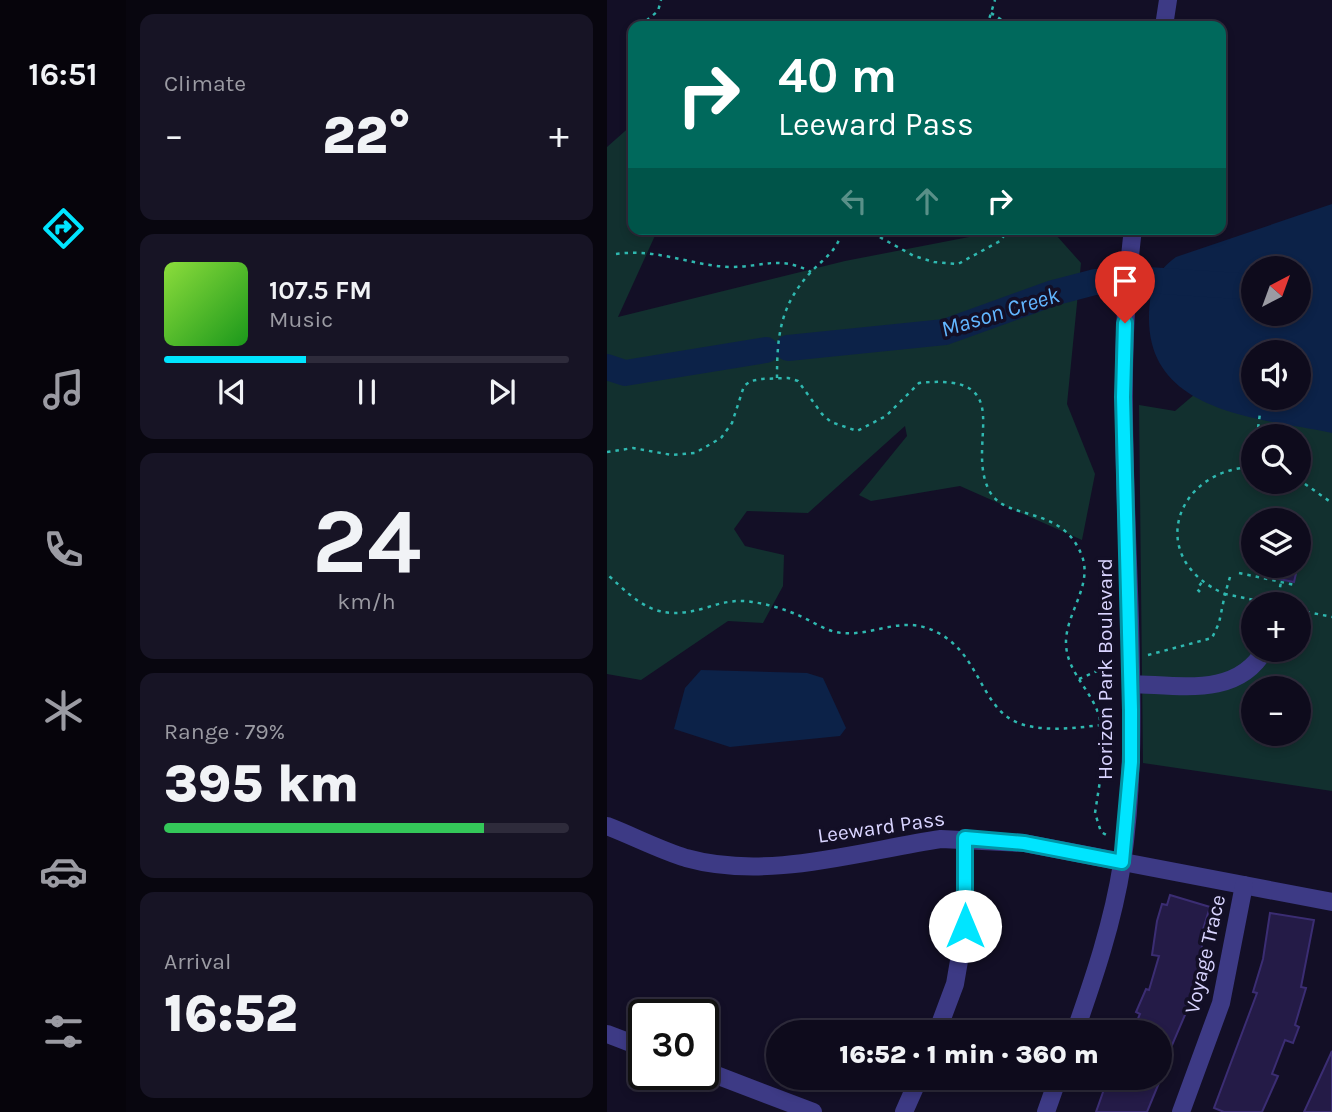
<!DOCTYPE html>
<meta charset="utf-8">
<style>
body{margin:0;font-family:Karla,sans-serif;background:#171425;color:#f1f3f6;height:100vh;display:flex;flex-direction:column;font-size:26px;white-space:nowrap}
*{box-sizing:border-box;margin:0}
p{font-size:23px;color:#9b9ba3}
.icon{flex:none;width:38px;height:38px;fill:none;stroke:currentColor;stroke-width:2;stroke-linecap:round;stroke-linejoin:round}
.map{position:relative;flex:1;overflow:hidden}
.details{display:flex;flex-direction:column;gap:14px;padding:14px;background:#08060f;width:481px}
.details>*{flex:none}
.guide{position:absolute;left:21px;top:21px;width:598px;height:214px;border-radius:14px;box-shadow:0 4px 10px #0003,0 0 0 2px #2e2b3b;background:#00695c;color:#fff;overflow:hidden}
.needle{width:46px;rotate:41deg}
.controls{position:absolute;left:634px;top:256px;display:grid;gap:14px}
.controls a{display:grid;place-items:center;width:70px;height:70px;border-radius:50%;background:#0e0b1c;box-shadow:0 4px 10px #0003,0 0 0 2px #2e2b3b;font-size:35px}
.speed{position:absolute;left:21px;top:999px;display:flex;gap:14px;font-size:35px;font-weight:700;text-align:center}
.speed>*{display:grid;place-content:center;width:91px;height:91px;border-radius:50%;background:#0e0b1c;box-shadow:0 4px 10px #0003,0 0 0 2px #2e2b3b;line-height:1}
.speed .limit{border:4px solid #111;border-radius:10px;background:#fff;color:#111}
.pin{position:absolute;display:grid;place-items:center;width:60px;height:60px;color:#fff;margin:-72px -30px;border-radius:50% 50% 50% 0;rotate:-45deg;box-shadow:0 0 7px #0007}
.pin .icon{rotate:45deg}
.me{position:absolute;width:77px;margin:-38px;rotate:0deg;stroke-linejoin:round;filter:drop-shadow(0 0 5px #0008)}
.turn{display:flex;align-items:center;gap:24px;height:147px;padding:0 35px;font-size:32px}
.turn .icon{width:91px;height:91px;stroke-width:2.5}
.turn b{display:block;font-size:49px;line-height:60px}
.lanes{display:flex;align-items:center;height:66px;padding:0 35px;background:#0003;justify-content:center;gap:35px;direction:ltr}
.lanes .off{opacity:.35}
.big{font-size:52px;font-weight:800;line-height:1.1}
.details .widget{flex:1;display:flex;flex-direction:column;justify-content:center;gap:10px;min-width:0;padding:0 24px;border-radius:14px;background:#171425}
.details .dial{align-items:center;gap:0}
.dial b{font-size:91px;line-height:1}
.song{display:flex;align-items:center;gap:21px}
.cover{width:84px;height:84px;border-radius:10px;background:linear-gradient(135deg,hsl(90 70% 55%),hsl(120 70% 35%))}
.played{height:7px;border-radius:4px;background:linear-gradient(90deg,#00e5ff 35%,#2e2b3b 35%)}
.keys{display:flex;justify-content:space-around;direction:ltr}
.heat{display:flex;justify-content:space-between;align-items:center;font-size:38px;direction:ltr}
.charge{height:10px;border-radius:5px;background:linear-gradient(90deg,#34c759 79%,#2e2b3b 0)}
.trip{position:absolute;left:159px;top:1020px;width:406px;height:70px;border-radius:35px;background:#0e0b1c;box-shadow:0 4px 10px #0003,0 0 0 2px #2e2b3b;font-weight:800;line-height:70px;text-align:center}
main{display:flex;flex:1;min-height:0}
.tabs{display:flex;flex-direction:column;width:126px;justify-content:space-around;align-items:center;background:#06040b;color:#9b9ba3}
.tabs .icon{width:49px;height:49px}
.tabs .current{color:#00e5ff}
.tabs b{font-size:32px;color:#f1f3f6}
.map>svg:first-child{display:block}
.green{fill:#12302f;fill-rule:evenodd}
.water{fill:#0c2248;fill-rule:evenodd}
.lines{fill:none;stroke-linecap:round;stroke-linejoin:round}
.river{stroke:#0c2248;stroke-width:26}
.building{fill:#241b47;stroke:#3b2d73;stroke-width:2}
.path{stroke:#2fb8b0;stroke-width:2.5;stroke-dasharray:3.5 5;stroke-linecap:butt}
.minor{stroke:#3d3a85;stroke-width:18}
.route-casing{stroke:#0095a6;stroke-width:18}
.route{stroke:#00e5ff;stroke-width:12}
.labels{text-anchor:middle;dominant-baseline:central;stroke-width:7;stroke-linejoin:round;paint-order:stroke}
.street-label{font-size:21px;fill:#d9d4ff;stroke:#130f26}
.water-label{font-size:23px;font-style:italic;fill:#62b6ff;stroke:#130f26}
</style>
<main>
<nav class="tabs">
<b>16:51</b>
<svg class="icon current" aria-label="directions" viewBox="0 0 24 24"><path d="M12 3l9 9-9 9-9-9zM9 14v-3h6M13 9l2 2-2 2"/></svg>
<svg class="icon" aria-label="music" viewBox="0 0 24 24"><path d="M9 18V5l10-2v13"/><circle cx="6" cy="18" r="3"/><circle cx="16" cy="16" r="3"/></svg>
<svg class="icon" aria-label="phone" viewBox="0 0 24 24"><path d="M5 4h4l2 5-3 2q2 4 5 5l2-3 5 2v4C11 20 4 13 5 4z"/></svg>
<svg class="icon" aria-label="climate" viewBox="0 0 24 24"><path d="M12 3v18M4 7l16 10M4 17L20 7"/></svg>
<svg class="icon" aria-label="car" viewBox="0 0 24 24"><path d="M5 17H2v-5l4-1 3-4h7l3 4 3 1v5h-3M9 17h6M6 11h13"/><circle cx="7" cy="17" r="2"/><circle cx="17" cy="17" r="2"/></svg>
<svg class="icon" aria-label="filters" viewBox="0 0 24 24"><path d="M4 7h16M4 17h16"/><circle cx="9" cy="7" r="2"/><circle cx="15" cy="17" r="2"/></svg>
</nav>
<section class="details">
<div class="widget"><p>Climate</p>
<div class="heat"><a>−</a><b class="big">22°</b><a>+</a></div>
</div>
<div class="widget">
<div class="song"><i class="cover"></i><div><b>107.5 FM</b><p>Music</p></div></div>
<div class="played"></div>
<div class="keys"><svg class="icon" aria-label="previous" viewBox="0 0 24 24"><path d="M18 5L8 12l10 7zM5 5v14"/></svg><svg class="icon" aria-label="pause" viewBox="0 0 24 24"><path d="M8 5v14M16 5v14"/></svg><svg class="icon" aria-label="next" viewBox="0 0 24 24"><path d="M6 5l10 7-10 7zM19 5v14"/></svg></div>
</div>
<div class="widget dial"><b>24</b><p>km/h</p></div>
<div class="widget"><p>Range · 79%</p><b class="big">395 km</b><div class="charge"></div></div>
<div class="widget"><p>Arrival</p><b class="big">16:52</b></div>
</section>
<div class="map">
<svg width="725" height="1112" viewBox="0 0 725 1112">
<rect width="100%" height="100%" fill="#130f26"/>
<g class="green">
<path d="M26,124v105h25l-40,88 227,-56 155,-30 56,4 25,28 -14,141 28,70 -13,66 -122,-54 -89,15 -12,-6 48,-59 -2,-10 -97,87 -61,-2 -13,18 11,17 39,9 -1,31 -20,37 -35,-2 -87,59 -34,-6v-527z"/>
<path d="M601,383l45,14 79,-3v397l-189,-28 -4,-358 36,6zM646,436h45v45h-45zM646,520h45v45h-45zM646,604h45v45h-45zM646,688h45v45h-45z"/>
</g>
<g class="water">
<path d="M725,204v229c-71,-15 -185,-19 -183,-117 1,-27 5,-43 27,-59zM646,268h45v45h-45zM646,352h45v45h-45z"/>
<path d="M94,670l106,3 16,5 23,50 -6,8 -110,11 -56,-18 11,-41z"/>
</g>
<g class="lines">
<g class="river">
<path d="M181,348l157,-16 108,-39 42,-11 53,-2 105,7"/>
<path d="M0,367l18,6 141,-23"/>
</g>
</g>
<g class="building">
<path d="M665,565h26l-4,17 -25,-5z"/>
<path d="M563,895l40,12 -10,32h3l-5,36 -7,26 -31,72v-41h-28l8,-18 -4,-2 10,-23 3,1 10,-34 -7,-1 5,-34 5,-17 5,1z"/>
<path d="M663,913l44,7 -13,67 5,1 -11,37 4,2 -6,16 -8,-3 -13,34 6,2 -16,36h-38l-10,-4 43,-115 -4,-1 10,-33z"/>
<path d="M725,1051v61h-28z"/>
<path d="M501,1078h53l-14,34h-51z"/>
</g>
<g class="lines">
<g class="path">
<path d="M384,13l20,13"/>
<path d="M33,26l18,-15 3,-11"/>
<path d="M380,26l8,-26"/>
<path d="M183,229h24"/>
<path d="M258,229l49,27 20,6 24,2 42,-23 9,-12"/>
<path d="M9,254c43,-6 75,12 115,13 32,0 48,-12 80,5"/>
<path d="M170,378c0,-42 3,-73 34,-106 13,-14 28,-22 31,-43"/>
<path d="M650,436l3,-23"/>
<path d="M0,452l26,-4 39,7 23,-2 26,-15 11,-15 12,-37 7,-5 10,-2 27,-1 10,3 24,33 9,8 26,9 29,-15 33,-33c103,-11 44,61 71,109 17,30 72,12 92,64 11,30 -17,58 -16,88 1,31 31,50 35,81 -26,3 -55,7 -80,-1 -44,-15 -39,-77 -94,-96 -29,-10 -56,8 -85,5 -15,-1 -30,-12 -44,-18 -14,-6 -31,-11 -46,-13 -17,-3 -31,1 -47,6 -48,14 -65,-3 -98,-34"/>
<path d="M691,479l34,24"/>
<path d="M632,573l56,12"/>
<path d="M623,577l-5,17 48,10"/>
<path d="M593,592l-3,-3 5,-7"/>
<path d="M670,604l4,-22"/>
<path d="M691,610l34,7"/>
<path d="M541,655l64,-17 7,-15 6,-29c-81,-35 -50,-125 28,-127"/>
<path d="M472,679l38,-17"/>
<path d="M494,725l1,43 -7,45 6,19 9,5"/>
</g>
<g class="minor">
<path d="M557,26l4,-26"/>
<path d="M524,684c48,1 107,14 134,-35"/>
<path d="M0,826c26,10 53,24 79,32 82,23 174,-7 255,-19l83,4 308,59"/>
<path d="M330,1032l18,-48 10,-58v-88"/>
<path d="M468,1032c19,-54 38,-110 47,-168 12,-80 10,-162 8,-243 -4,-131 -13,-262 3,-392"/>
<path d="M0,1034l37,14"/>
<path d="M96,1070l110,42"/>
<path d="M297,1112l15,-34"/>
<path d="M439,1112l12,-34"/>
<path d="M574,1112l40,-109 23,-118"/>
</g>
</g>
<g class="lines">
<defs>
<path id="route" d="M358,926v-88l59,5 98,19 9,-100v-52l-8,-313 2,-74"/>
</defs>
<use href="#route" class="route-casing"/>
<use href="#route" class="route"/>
</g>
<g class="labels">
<g class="street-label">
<text transform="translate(498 669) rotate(-90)">Horizon Park Boulevard</text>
<text transform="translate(274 827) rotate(-8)">Leeward Pass</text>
<text transform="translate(598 954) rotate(-77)">Voyage Trace</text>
</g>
<g class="water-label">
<text transform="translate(393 312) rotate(-17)">Mason Creek</text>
</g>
</g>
</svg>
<div class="controls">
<a><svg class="needle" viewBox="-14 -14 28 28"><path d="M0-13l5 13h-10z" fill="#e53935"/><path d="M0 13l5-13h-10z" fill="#9b9ba3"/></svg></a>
<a><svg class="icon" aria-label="sound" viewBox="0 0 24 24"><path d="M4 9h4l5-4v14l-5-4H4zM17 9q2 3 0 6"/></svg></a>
<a><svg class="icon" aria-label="search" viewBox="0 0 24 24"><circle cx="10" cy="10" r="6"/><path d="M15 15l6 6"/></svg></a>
<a><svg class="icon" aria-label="layers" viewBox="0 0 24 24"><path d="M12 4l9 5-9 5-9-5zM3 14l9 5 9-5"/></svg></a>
<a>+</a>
<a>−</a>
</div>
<div class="speed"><div class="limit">30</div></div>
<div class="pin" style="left:518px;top:323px;background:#d93025"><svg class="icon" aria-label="arrive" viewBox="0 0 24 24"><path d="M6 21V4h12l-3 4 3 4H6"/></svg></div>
<svg class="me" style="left:358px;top:926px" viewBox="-20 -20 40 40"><circle r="19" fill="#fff"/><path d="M0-13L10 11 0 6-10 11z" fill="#00e5ff"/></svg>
<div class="trip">16:52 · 1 min · 360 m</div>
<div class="guide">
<div class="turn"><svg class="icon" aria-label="right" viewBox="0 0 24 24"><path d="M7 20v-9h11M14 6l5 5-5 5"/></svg><div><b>40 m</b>Leeward Pass</div></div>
<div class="lanes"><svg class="icon off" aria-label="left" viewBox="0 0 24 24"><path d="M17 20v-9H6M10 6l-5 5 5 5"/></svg><svg class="icon off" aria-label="ahead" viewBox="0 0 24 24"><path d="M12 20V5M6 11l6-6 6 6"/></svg><svg class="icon" aria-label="right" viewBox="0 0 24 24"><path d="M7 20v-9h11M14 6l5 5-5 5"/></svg></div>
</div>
</div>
</main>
